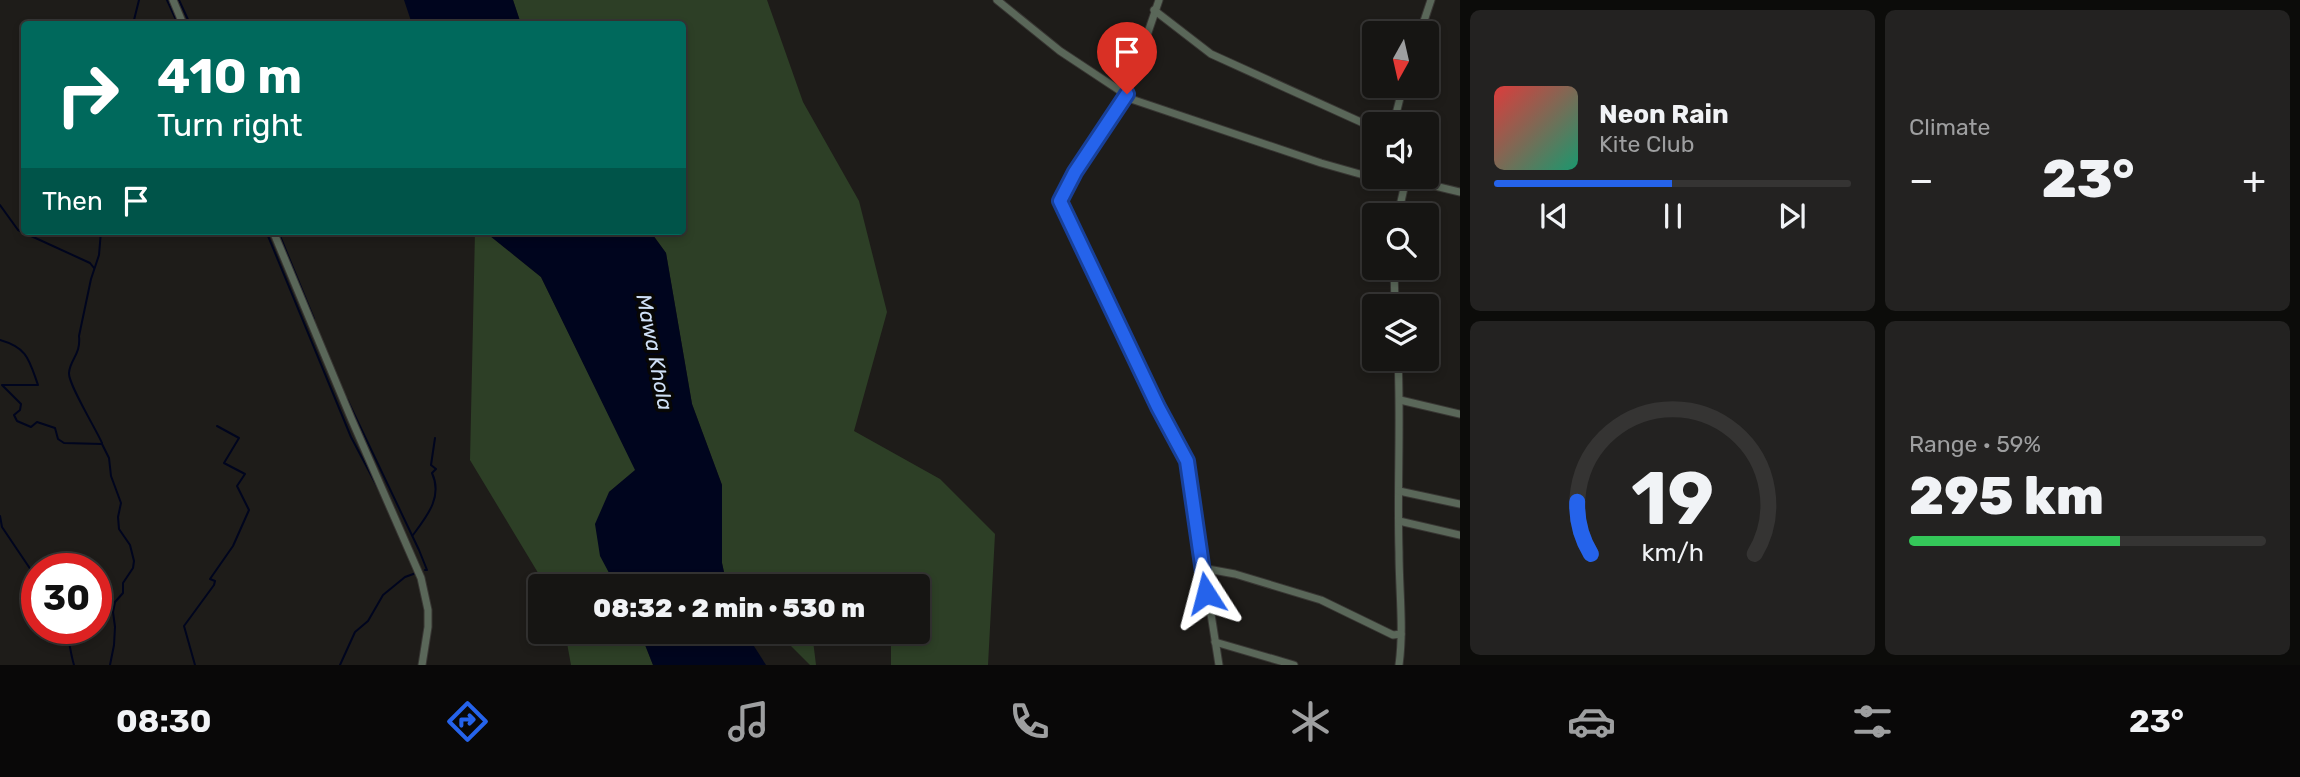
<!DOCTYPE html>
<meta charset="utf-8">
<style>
body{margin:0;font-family:Rubik,sans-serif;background:#232221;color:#f1f3f6;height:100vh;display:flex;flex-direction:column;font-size:26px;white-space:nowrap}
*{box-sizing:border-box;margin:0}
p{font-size:23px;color:#9e9fa0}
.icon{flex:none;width:38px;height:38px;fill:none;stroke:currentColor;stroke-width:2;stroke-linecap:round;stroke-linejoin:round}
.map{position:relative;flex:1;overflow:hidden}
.sheet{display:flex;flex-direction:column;gap:10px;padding:10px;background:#0c0c0a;width:840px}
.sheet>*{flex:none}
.guide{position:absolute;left:21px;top:21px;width:665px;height:214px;border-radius:7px;box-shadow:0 4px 10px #0003,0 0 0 2px #353433;background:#00695c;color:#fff;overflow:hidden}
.needle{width:46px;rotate:188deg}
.tools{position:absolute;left:1362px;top:21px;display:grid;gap:14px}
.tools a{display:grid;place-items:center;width:77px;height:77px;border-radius:7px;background:#161513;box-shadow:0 4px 10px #0003,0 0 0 2px #353433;font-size:35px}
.speed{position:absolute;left:21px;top:553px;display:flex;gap:14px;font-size:35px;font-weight:700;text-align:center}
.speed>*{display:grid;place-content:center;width:91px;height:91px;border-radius:50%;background:#161513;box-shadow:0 4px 10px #0003,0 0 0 2px #353433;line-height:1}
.speed .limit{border:10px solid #d22;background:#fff;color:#111}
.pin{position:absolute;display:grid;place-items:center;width:60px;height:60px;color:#fff;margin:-72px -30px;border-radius:50% 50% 50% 0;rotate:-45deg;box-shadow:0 0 7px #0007}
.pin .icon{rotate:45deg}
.me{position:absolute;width:77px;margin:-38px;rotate:351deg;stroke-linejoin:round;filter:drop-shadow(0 0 5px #0008)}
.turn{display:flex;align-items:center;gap:24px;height:147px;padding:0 21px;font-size:32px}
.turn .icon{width:91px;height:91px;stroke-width:2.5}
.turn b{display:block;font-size:49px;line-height:60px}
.then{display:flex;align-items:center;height:66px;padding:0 21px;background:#0003;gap:14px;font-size:26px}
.big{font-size:52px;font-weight:800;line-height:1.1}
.sheet .widget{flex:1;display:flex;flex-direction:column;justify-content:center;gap:10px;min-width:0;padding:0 24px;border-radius:10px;background:#232221}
.sheet .dial{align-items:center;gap:0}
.dial svg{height:182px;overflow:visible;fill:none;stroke:#353433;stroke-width:7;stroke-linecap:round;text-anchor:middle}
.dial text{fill:#f1f3f6;stroke:none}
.song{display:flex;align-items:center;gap:21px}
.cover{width:84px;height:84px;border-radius:10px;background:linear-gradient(135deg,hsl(0 70% 55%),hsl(160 70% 35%))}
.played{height:7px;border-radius:4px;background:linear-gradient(90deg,#2563eb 50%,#353433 50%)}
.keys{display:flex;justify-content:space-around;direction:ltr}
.heat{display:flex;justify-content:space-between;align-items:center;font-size:38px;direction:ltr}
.charge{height:10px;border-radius:5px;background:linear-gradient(90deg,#34c759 59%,#353433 0)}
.sheet .tiles{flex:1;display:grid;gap:10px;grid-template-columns:repeat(2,1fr)}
.trip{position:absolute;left:528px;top:574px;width:402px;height:70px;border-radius:7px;background:#161513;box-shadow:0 4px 10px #0003,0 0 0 2px #353433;font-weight:800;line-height:70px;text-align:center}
.menu{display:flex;height:112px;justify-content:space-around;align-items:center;background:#090808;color:#9e9fa0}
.menu .icon{width:49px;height:49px}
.menu .current{color:#2563eb}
.menu b{font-size:32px;color:#f1f3f6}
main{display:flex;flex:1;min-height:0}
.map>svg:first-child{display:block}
.green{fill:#2d3f26}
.water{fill:#00051e}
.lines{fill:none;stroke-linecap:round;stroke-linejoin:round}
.stream{stroke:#00051e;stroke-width:2}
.minor-casing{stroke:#383633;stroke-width:9}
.minor{stroke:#5a6759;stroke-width:7}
.route-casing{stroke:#184099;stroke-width:18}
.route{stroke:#2563eb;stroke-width:12}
.labels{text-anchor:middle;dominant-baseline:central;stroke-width:7;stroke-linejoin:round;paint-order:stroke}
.water-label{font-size:21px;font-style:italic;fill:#cfe0f7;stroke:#070706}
</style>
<main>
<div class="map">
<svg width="1460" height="665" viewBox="0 0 1460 665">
<rect width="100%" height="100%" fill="#1e1c19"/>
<g class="green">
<path d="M513,0h254l36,102 56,99 28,111 -33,119 86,48 55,55 -7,131h-97v-33h28v-46h-192l-5,-23v-78l-30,-81 -26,-151 -16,-22h32v-207h-161z"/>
<path d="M475,231h9l57,46 95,193 -27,22 3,88 4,6h-70l-76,-126z"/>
<path d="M565,632h75l13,33h-82z"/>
<path d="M767,632h45l4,33h-6l-24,-24z"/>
</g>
<g class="water">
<path d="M404,0h109l8,24h-109z"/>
<path d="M484,231h166l16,22 26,151 30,81v78l5,23h-111l-16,-30 -5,-32 14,-32 26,-22 -94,-193z"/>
<path d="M640,632h105l21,33h-113z"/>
</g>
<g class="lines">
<g class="stream">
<path d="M167,0l11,24"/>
<path d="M179,0l11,24"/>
<path d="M133,24l6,-24"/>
<path d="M0,205l18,25 72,33 4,5"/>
<path d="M101,231l-2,24 -8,24 -12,57c2,19 -9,23 -10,37 -1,11 27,56 33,70"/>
<path d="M266,231l85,206 29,55"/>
<path d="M278,231l36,88"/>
<path d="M0,340c28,8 29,20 38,45h-36l19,19 -1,6 -6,5 3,6 14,6 6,-5 18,6 3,11 6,4 38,1 7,14 2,18 10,27 -3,14 1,12 11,16 4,16 -1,7 -10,15v10l-8,9 -2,10 2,15 -1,18 -4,20"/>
<path d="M347,399l72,151 8,20h-2"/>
<path d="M0,516l2,11 35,52"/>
<path d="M413,535c14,-19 30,-38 19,-62l4,-4 -5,-4 4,-27"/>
<path d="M65,628c5,13 5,24 9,37"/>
<path d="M195,665l-11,-39 30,-41 1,-4 -5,-2 23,-33 16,-36 -12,-24 8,-12 -21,-11 15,-25 -22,-12"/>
<path d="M340,665l15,-33 13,-11 15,-26 22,-18 11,-4"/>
</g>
<defs>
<g id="minor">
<path d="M173,0l10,24"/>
<path d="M997,0l63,51 74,49 187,63 53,15 2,-1"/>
<path d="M1159,0l-32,94 -52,78 -15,29 98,206 29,54 32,204"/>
<path d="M1154,10l57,44 163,74"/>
<path d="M1420,33l11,-33"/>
<path d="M1390,124l6,-10 7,-28"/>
<path d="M1394,177l12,2 -8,36"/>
<path d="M1406,179l54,13"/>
<path d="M273,231l78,187 70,160 7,32v17l-6,38"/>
<path d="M1394,268l1,38"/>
<path d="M1398,359c3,64 -1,129 1,193 0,38 5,76 0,113"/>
<path d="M1400,400l60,14"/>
<path d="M1399,491l61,13"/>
<path d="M1399,521l61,14"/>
<path d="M1202,568l33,6 86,26 72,35 8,-1"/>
<path d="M1215,642l79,23"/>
</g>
</defs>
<use href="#minor" class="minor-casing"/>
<use href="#minor" class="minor"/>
</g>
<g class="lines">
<defs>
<path id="route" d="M1127,94l-52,78 -15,29 98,206 29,54 19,132"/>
</defs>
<use href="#route" class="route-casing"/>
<use href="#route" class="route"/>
</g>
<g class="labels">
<g class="water-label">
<text transform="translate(655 352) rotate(79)">Mawa Khola</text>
</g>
</g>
</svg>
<div class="tools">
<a><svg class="needle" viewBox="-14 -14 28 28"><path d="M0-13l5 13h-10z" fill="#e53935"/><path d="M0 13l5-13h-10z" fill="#9e9fa0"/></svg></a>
<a><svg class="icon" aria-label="sound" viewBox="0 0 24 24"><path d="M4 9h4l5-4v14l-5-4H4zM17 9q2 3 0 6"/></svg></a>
<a><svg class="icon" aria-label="search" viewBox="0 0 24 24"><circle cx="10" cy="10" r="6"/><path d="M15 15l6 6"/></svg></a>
<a><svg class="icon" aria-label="layers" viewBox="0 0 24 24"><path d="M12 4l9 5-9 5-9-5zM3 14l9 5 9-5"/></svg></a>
</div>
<div class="speed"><div class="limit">30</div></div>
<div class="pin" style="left:1127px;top:94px;background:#d93025"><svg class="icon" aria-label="arrive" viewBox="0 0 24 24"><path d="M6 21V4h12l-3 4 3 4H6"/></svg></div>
<svg class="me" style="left:1206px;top:593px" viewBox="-20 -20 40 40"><path d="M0-17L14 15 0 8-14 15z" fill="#2563eb" stroke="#fff" stroke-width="4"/></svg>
<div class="trip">08:32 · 2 min · 530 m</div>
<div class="guide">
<div class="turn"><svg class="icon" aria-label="right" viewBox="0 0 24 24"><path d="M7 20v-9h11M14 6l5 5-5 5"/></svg><div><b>410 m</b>Turn right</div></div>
<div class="then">Then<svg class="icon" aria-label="arrive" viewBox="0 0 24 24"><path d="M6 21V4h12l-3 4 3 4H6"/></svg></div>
</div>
</div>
<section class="sheet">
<div class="tiles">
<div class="widget">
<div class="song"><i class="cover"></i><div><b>Neon Rain</b><p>Kite Club</p></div></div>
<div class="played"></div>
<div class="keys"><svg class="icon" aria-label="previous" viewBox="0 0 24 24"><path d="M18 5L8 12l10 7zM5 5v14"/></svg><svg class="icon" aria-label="pause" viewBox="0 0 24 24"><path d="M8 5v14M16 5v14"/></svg><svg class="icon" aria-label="next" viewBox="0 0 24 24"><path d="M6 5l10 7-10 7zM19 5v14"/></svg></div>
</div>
<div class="widget"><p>Climate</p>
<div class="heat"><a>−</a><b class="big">23°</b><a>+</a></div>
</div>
<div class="widget dial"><svg viewBox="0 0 100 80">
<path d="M14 69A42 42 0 1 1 86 69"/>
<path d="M14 69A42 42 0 0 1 8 46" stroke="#2563eb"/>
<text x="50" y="56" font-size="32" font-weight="700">19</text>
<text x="50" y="72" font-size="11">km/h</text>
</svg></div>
<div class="widget"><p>Range · 59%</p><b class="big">295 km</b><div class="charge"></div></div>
</div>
</section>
</main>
<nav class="menu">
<b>08:30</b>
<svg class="icon current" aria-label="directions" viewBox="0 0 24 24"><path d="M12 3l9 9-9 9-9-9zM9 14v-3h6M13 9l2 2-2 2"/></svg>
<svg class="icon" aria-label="music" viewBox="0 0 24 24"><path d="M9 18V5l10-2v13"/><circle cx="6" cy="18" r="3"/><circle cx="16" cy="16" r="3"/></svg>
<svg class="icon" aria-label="phone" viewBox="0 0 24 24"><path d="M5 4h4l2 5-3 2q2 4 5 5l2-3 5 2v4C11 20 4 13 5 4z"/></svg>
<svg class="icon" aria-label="climate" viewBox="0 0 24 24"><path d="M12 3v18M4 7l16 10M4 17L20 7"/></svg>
<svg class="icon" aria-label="car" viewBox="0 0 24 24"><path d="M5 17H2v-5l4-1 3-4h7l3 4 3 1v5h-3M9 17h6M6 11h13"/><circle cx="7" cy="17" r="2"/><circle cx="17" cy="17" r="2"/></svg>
<svg class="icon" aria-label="filters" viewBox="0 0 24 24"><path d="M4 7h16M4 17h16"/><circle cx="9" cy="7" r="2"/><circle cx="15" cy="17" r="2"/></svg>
<b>23°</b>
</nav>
